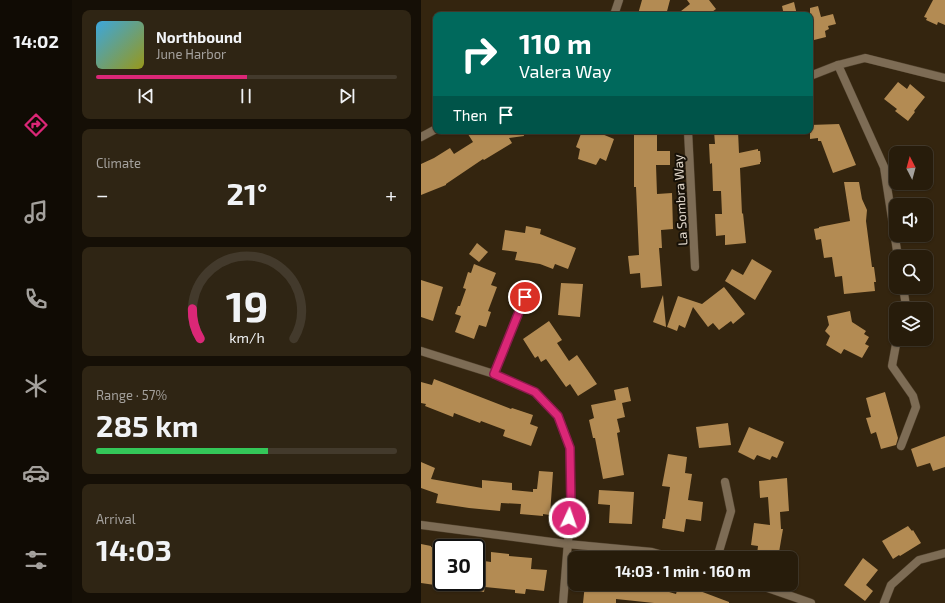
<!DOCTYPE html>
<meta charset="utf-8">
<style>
body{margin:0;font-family:"Exo 2",sans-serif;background:#2f2514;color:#f1f3f6;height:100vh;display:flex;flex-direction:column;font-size:15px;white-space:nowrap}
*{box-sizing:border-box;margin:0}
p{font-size:13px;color:#a4a19d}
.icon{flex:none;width:22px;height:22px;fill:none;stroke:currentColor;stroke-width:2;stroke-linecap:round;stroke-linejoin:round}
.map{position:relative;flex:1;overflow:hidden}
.panel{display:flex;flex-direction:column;gap:10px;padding:10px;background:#150f06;width:349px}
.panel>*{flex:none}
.hud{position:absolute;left:12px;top:12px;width:380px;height:122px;border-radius:8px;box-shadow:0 1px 3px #0004,0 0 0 1px #433a2c;background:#00695c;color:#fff;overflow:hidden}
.needle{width:26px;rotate:354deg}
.buttons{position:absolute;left:468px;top:146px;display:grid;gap:8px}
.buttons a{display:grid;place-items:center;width:44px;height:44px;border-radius:8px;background:#271c0b;box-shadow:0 1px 3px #0004,0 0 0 1px #433a2c;font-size:20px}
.speed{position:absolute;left:12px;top:539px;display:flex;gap:8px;font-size:20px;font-weight:700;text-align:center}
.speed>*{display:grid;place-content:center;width:52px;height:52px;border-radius:50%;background:#271c0b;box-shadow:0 1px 3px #0004,0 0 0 1px #433a2c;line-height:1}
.speed .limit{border:2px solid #111;border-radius:6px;background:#fff;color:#111}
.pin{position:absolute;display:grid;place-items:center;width:34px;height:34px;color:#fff;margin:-17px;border:2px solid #fff;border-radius:50%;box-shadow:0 1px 4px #0007}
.me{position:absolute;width:44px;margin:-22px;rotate:3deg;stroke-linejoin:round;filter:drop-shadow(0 0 3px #0008)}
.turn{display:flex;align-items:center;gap:14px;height:84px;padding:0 20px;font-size:18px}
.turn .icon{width:52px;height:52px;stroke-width:2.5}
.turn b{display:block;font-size:28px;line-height:34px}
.then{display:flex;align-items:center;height:38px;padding:0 20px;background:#0003;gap:8px;font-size:15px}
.big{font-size:30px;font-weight:700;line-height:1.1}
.panel .card{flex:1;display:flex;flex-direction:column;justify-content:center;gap:6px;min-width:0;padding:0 14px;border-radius:8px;background:#2f2514}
.panel .dial{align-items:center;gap:0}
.dial svg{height:104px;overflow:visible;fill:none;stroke:#433a2c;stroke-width:7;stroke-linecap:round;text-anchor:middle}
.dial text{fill:#f1f3f6;stroke:none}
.song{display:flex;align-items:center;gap:12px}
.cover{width:48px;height:48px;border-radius:6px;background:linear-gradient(135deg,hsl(200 70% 55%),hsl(60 70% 35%))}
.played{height:4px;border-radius:2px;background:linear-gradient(90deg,#db2777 50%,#433a2c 50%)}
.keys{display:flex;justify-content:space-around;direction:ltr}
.heat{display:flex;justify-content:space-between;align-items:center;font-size:22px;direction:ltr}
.charge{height:6px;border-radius:3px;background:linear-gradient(90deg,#34c759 57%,#433a2c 0)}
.trip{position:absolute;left:147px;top:551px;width:230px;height:40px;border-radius:8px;background:#271c0b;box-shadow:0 1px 3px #0004,0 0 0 1px #433a2c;font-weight:700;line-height:40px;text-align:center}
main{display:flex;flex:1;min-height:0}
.menu{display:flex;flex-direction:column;width:72px;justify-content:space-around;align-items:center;background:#100b04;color:#a4a19d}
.menu .icon{width:28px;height:28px}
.menu .selected{color:#db2777}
.menu b{font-size:18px;color:#f1f3f6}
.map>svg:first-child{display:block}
.building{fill:#b38b53}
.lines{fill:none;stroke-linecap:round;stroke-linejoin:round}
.minor-casing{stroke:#50412d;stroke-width:9}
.tertiary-casing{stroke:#50412d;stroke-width:9}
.minor{stroke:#7d6c55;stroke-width:8}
.tertiary{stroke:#7d6c55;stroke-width:8}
.route-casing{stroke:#8e194d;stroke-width:10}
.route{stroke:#db2777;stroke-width:7}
.labels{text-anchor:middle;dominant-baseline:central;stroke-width:4;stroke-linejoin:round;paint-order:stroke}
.street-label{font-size:13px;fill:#e1d7ca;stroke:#161007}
</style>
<main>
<nav class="menu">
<b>14:02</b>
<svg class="icon selected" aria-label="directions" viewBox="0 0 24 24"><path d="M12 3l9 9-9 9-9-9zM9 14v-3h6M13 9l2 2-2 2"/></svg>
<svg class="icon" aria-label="music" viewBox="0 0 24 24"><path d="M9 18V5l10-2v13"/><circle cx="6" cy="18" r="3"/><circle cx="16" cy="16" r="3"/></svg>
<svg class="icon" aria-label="phone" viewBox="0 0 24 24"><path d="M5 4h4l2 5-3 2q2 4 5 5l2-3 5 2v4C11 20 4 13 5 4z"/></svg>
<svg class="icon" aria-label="climate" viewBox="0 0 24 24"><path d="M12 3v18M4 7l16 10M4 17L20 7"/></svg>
<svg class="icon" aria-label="car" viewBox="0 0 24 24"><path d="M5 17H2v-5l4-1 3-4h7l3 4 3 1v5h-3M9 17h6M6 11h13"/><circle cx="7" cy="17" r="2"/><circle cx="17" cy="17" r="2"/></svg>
<svg class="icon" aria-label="filters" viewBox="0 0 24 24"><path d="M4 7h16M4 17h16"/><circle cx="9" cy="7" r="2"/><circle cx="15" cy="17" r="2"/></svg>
</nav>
<section class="panel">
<div class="card">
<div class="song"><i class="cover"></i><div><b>Northbound</b><p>June Harbor</p></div></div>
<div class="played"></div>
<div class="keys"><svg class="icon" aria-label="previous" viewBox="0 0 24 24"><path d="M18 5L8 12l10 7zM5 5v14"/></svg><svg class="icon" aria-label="pause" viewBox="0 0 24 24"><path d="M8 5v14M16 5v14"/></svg><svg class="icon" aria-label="next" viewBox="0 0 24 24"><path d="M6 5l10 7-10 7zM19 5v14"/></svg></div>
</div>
<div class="card"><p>Climate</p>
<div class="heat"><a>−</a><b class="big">21°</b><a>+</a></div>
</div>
<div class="card dial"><svg viewBox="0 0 100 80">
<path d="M14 69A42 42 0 1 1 86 69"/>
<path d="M14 69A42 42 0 0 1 8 46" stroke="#db2777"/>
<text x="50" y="56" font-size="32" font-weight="700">19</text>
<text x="50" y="72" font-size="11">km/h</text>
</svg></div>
<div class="card"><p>Range · 57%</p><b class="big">285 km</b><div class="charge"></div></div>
<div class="card"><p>Arrival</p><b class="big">14:03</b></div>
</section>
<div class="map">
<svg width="524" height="603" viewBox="0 0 524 603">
<rect width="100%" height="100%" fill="#34250f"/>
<g class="building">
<path d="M221,0h28l-4,15h-23l-5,-1z"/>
<path d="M266,0h22l7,9 -8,6h-32l14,-11z"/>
<path d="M512,0h12v25l-7,-3 -1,3 -11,-5 1,-2 -3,-1z"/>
<path d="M373,2l3,13h-13l-2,-9z"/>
<path d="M397,6l3,11 12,-3 3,10 -8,2 1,3 -4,2 1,6 -16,4v-33z"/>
<path d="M477,82l9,7 3,-5 15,13 -11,14 1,1 -7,9 -13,-10 2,-2 -13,-10z"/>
<path d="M418,124l17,41 -23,8 -12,-32h-3v-3l-8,1v-14z"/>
<path d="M45,131h57l1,5 -15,2 3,5 -28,17 -1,-1 -37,25v1l-25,10v-31l13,-6 16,-10 4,6 19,-12z"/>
<path d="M161,131h21l-1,3 12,5 -8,22 -6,-3 -4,7 -18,-6 2,-10 -4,-2z"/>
<path d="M293,131h24l1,22 19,-4v2h2l1,11h-1v2l-20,4 2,46 1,-1 3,30 -21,2v-10l-9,1 -1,-22h7l-1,-23h-8l-1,-28 -2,1 -1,-20h6z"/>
<path d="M236,132v19h13v14h-14l1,29 15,-1 1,36 -12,1 1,18h-3l3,38 -21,2 -1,-15 -10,1 -2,-18 11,-1 -3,-68h-2v-54z"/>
<path d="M423,182h15l3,17 5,11 -1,11 6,46h2l2,15h-2l1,9 -31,3 -2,-18 -7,1 -3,-20 -8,1 -3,-19 -5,1 -2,-11 5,-1v-1l31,-6z"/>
<path d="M105,226l15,3 -1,5 36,14 -8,21 -13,-5 -2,5 -13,-5 -25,-4 2,-8 -15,-2 3,-20 20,3z"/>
<path d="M56,243l11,9 -9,10 -10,-8z"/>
<path d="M331,259l20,12 -17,29 -30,-19 7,-12 11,6z"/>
<path d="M53,264l22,9 -5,12 6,2 -9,24 3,1 -5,15 -7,-2 -5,14 -19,-7 6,-16 -6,-2 3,-8h2l6,-17 -3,-1 5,-16 3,1z"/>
<path d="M0,280l22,7 -10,34 -12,-4z"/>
<path d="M140,283l22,1 -3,33 -22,-2z"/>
<path d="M303,287l21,27 -12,10 -2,-3 -12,9 -6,-7 -5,4 -15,-20 -8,21 -6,-3 -2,6 -10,-4 11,-31 24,8z"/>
<path d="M242,295l3,32 -13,-5z"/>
<path d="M429,311l2,11 14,9 -2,3 5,3 -4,7 4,2 -7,12 -18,-9 -3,5 -15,-9 4,-9 -5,-5 4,-6 -2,-9z"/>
<path d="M128,321l13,19 -5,3 12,18 8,-6 20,29 -19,12 -8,-12 -4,3 -20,-28 -5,3 -3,-6 -3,2 -12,-19z"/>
<path d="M13,379l77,30 1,-1 21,7 -3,9 8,3 -7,19 -28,-10 2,-6 -24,-9 -1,2 -26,-10 -1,4 -28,-11 1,-2 -5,-1v-21l11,3z"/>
<path d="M207,387l3,14 -9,2 3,14 -8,2 3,13 -3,1 7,42 -21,4 -8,-41h-2l-4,-18 5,-2 -3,-13 25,-5 -2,-10z"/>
<path d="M464,392l13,46 -2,7 -15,4 -5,-17 -5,2 -5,-16 5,-1 -5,-19z"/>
<path d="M307,423l3,22 -32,3 -3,-21z"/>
<path d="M328,427l35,15 -7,16 -5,-2 -2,4 -13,-5 -3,5 -16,-8z"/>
<path d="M524,436v31l-12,4 -3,-8 -13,4 -6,-18z"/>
<path d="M247,454l19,3 -2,16 7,1 -4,26 15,2 -2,19 -15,-2 -2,13 -22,-4 1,-9h2l5,-32 -8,-1z"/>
<path d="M0,462l14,6 -4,11 51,9v-8l30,3v7l21,2v-3h4l2,-18 14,1 -3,43 -7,-1v2l-23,-2 1,-10 -20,-1 -1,8 -31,-3 -33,-5 2,-9 -17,-6z"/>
<path d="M366,478l2,33 -9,1 1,17h2l-5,29 -21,-3 1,-9 -7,-1 3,-22 16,2 -2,-28 -8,1 -1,-17z"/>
<path d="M178,490l35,2 -2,32 -23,-1 1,-18 -12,-1z"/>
<path d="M487,526l4,5 1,-1 8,13 -21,13 -1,-1 -6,4 -11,-18z"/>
<path d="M0,544l10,2v1l11,2v37l-21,-3z"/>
<path d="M70,552l18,2v2l23,2 -1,11 16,1 -3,21 -18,-2 -1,5 -10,-1v-3l-30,-3 -1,5 -19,-2v2l-14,-4v-6h25l1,-22 14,2z"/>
<path d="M442,558l15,12 -12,15 7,6 -8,10 -21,-16z"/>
<path d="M164,584h67v3l24,7 3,-10h7l7,2 -1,2 37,14v1h-75l-38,-4v4h-33z"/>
</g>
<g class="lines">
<defs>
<g id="minor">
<path d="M193,15l5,-15"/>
<path d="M417,65l46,102 14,90"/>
<path d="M267,131l7,136"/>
<path d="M482,287l3,19 -1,3"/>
<path d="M476,339l-5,27 21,30 3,11 -15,39"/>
<path d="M0,351l73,23 41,18 23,24 12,32 1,57 -8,98"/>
<path d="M73,374l31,-77"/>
<path d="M0,525l146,19 85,8 22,6"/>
<path d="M296,558l14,-47 -6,-29"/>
<path d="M335,584l55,19"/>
<path d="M463,603l7,-18 28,-25 26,-7"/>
</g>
<g id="tertiary">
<path d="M389,76l28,-11 27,-7 80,20"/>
<path d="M0,137l15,-8"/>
</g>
</defs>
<use href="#minor" class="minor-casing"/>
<use href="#tertiary" class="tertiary-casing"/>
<use href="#minor" class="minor"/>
<use href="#tertiary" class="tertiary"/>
</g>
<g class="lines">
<defs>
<path id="route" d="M104,297l-31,77 41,18 23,24 12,32 1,57 -2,13"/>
</defs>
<use href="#route" class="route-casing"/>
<use href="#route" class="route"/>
</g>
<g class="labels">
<g class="street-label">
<text transform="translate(259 200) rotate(-93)">La Sombra Way</text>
</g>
</g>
</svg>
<div class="buttons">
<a><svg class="needle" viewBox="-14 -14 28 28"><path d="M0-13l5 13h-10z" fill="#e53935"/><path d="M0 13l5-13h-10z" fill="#a4a19d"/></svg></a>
<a><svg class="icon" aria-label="sound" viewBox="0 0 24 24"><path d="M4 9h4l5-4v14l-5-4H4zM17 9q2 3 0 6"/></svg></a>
<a><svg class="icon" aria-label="search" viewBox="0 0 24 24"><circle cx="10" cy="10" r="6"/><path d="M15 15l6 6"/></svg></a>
<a><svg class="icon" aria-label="layers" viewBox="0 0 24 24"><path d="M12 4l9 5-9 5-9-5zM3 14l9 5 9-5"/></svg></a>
</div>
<div class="speed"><div class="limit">30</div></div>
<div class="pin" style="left:104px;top:297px;background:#d93025"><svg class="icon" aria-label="arrive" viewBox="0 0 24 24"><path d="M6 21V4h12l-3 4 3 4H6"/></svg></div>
<svg class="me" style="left:148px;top:518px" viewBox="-20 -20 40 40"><circle r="17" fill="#db2777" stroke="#fff" stroke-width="3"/><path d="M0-11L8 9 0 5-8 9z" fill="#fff"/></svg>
<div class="trip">14:03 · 1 min · 160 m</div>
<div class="hud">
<div class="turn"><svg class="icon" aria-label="right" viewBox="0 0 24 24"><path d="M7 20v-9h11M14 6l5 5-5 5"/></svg><div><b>110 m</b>Valera Way</div></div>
<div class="then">Then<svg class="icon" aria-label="arrive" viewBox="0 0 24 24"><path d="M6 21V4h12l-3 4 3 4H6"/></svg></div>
</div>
</div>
</main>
